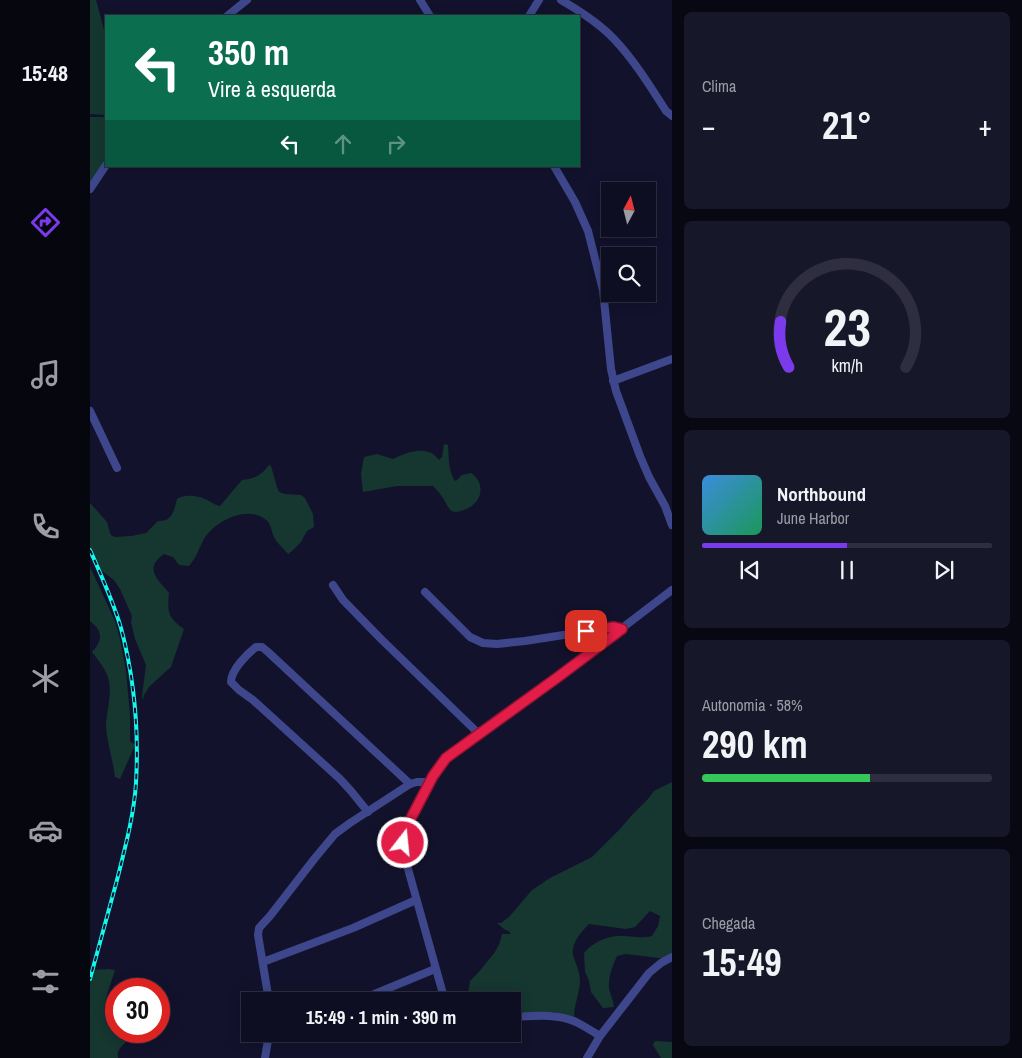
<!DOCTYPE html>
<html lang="pt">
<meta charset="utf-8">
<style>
body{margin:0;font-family:"Archivo Narrow",sans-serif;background:#17172a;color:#f1f3f6;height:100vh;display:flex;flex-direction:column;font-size:19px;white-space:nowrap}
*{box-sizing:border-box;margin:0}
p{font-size:16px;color:#9b9ca5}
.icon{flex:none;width:28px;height:28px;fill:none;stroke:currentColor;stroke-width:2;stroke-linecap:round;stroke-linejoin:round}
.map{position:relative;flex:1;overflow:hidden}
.side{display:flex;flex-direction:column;gap:12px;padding:12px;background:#080813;width:350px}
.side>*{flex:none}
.banner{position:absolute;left:15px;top:15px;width:475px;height:152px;border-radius:0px;box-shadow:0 2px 12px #0003,0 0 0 1px #2e2e40;background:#0b6e4f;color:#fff;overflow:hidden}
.needle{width:32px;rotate:7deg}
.tools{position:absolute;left:511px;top:182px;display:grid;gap:10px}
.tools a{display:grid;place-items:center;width:55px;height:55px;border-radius:0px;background:#0e0e22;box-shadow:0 2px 12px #0003,0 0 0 1px #2e2e40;font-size:25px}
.speed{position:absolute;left:15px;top:978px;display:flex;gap:10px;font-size:25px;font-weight:700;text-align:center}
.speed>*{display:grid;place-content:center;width:65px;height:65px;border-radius:50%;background:#0e0e22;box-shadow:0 2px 12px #0003,0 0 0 1px #2e2e40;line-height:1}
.speed .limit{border:8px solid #d22;background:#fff;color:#111}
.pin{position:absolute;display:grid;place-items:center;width:42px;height:42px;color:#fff;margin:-21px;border-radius:10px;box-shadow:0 2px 8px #0006}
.me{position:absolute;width:55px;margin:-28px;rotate:16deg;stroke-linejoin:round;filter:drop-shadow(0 0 4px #0008)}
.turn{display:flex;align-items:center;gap:18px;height:105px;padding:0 20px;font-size:22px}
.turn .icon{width:65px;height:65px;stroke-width:2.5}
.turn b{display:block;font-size:35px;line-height:42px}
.lanes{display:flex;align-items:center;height:48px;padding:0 20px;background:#0003;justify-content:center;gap:25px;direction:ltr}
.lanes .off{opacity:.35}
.big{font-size:38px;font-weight:700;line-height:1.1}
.side .tile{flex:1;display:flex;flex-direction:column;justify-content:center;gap:8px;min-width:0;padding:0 18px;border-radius:8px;background:#17172a}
.side .dial{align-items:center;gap:0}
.dial svg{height:130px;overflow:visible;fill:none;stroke:#2e2e40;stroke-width:7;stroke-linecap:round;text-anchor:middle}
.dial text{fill:#f1f3f6;stroke:none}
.song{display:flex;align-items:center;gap:15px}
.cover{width:60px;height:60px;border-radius:8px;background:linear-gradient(135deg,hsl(210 70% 55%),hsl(150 70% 35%))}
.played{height:5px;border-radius:2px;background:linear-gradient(90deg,#7c3aed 50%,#2e2e40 50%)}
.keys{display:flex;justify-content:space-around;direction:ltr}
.heat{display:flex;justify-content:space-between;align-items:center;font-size:28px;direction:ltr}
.charge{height:8px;border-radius:4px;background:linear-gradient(90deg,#34c759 58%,#2e2e40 0)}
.trip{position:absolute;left:151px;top:992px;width:280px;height:50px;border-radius:0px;background:#0e0e22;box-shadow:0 2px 12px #0003,0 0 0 1px #2e2e40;font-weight:700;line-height:50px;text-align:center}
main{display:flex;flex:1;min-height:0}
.tab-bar{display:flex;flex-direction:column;width:90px;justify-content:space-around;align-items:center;background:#06060e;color:#9b9ca5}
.tab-bar .icon{width:35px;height:35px}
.tab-bar .on{color:#7c3aed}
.tab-bar b{font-size:22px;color:#f1f3f6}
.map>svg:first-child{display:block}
.green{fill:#153730}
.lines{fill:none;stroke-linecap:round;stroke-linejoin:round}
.minor{stroke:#3e478b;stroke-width:8}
.rail-casing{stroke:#0efbee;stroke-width:4}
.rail{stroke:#13122d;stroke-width:2;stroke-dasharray:5.5;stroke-linecap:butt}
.route-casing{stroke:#92132f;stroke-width:12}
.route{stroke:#e11d48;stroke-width:9}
</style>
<main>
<nav class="tab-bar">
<b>15:48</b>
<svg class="icon on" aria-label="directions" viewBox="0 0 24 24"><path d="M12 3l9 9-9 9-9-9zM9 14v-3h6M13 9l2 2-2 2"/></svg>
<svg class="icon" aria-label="music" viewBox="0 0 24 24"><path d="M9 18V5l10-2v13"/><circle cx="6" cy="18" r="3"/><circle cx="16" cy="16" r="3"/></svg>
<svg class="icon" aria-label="phone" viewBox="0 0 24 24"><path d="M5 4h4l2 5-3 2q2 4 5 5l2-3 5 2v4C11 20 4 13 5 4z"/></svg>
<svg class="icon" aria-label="climate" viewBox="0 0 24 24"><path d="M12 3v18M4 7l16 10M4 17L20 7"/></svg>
<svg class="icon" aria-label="car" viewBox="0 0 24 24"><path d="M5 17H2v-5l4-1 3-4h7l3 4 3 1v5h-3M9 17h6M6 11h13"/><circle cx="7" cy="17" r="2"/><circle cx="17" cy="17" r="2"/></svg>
<svg class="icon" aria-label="filters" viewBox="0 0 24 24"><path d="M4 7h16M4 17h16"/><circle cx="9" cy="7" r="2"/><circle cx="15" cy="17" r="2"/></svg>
</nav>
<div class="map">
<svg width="582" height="1058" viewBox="0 0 582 1058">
<rect width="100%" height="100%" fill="#13122d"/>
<g class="green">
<path d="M0,0h6l10,37v78l-16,-1z"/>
<path d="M0,117h16v42l-16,24z"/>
<path d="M354,444l4,1c1,13 0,23 6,35l2,1 6,-6 9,-2c11,7 13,22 3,31 -3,3 -6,4 -10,6 -4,1 -9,3 -12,1 -2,-1 -4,-4 -5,-6 -4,-8 -8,-13 -14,-19h-36l-34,6 -2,-18 3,-17 13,-3 16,5c14,-7 35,-15 46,1l3,-3z"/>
<path d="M179,465l2,1 6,21 2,5 6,2 16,1 4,3 8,16 1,13 -7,4 -6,11 -9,9 -4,3c-4,-5 -10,-10 -13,-15 -4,-7 -3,-15 -10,-20 -19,-14 -51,3 -61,20 -2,3 -3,7 -5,10 -2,6 -6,12 -10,17l-10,-1 -6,-8 -9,-3c-21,15 -6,25 5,39 -2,19 -1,25 15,36l-13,38 -7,6 -15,14 -5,8 -1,5 -1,-4 4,-31 -11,-26 -4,-17 1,-6 -12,-27 -6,-9 -11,-8 -13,-16v-53l17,19 3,11 2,3 4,1 15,-1 15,-3 12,-12c14,1 16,-10 19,-22 9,-6 24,-3 32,2 4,2 6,4 11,5l22,-26c12,-1 20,-5 27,-15z"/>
<path d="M0,567l25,54 5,18 6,32 4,44v26l5,4 -15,34 -5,-2c-2,-17 -8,-34 -9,-51 0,-8 2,-16 3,-24 3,-24 -2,-31 -17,-50 11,-11 11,-21 -2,-31z"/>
<path d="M582,782v174l-5,3 -41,-5 -9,2c-4,9 -9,21 -8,32 1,6 4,11 5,19l-11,1 -12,-16 -2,-11 -4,-10 -1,-18c9,-11 24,-18 39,-17 11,0 17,3 29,0l6,-10 2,-10 -10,-5 -15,16 -9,2 -37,-5c-8,8 -18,19 -16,31 3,10 7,16 7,27 -1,13 -6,23 -6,36l-20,-6 -30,2 -3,-5 -4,-14h-3l1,11 -2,7 -1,-12h-45l3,-20 8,-8 17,-21 5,-10 2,-8h8v-2l-6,-3 -7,-6h4l8,-6 23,-27 18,-12 42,-21 27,-27 13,-15 16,-16 6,-8z"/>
<path d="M18,969l7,1 -9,28 1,5 9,9v19h15c-2,14 -15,14 -13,27h-28v-73l2,-14v-1z"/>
<path d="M566,1041l16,1v16h-11l-8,-13 1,-3z"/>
</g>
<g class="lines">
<g class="minor">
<path d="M330,0l10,16"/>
<path d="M471,0c19,11 38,23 53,39 20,21 36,47 52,72l6,5"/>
<path d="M137,16l20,-16"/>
<path d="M439,16l10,-16"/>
<path d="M464,166l21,36 13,29 15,59 8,79 5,22 24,65 9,21 16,29 7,19"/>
<path d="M0,189l16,-24"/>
<path d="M523,381l59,-22"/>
<path d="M0,411l27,57"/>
<path d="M243,585l10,15 38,39 98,95"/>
<path d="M335,592l45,45 13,6 14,1 28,-3 90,-14 7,2"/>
<path d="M278,812l-17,-21 -11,-12 -87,-79 -14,-10 -8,-8c0,-12 16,-28 25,-35h6l6,5 142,132"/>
<path d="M173,962l90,-34 63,-28"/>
<path d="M179,1001l-11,-66 1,-7 11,-12 45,-58 20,-24 15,-11 60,-39 7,-2h13"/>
<path d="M262,1001l20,-6 63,-26"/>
<path d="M355,1001l-42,-150 1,-15 5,-14 24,-46 13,-18 5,-5 107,-76 114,-87"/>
<path d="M422,1017c22,-1 44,-4 64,5 8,4 16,9 24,14"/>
<path d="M175,1058l4,-24"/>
<path d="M497,1058l13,-22 49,-63 12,-10 11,-6"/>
</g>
<defs>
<path id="rail" d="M0,550c11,25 23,51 31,78 13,49 18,103 15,155 -2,32 -11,65 -19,97 -9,33 -18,66 -27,99"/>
</defs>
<use href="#rail" class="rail-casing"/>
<use href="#rail" class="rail"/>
</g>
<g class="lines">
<defs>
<path id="route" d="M313,843l6,-21 24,-46 13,-18 112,-81 64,-48 -8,-2 -28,4"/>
</defs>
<use href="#route" class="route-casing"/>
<use href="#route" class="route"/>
</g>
</svg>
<div class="tools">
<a><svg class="needle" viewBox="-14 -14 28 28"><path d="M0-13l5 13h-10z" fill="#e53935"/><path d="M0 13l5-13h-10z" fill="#9b9ca5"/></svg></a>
<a><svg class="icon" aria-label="search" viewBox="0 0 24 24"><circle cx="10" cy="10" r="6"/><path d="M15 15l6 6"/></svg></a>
</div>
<div class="speed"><div class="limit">30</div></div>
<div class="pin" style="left:496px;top:631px;background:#d93025"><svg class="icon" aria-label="arrive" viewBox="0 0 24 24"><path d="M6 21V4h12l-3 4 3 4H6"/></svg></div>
<svg class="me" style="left:313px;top:843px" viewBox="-20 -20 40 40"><circle r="17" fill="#e11d48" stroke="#fff" stroke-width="3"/><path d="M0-11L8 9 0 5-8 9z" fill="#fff"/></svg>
<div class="trip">15:49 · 1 min · 390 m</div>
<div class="banner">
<div class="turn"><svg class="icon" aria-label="left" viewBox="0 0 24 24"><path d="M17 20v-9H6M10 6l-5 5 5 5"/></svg><div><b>350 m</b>Vire à esquerda</div></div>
<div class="lanes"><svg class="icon" aria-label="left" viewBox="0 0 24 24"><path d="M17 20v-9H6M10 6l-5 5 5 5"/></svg><svg class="icon off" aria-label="ahead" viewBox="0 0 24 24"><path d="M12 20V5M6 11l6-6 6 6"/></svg><svg class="icon off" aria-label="right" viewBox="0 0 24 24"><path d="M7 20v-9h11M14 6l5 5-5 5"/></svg></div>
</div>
</div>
<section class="side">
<div class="tile"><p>Clima</p>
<div class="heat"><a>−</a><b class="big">21°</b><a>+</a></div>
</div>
<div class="tile dial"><svg viewBox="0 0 100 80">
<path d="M14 69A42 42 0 1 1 86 69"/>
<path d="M14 69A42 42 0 0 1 9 41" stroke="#7c3aed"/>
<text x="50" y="56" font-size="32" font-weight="700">23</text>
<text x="50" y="72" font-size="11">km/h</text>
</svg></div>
<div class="tile">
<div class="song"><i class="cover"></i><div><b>Northbound</b><p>June Harbor</p></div></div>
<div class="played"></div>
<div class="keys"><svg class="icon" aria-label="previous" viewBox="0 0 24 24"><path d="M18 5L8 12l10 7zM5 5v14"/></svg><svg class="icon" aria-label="pause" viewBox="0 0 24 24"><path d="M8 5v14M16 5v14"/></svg><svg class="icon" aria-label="next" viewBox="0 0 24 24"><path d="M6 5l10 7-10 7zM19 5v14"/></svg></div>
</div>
<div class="tile"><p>Autonomia · 58%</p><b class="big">290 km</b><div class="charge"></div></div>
<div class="tile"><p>Chegada</p><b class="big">15:49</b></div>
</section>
</main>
